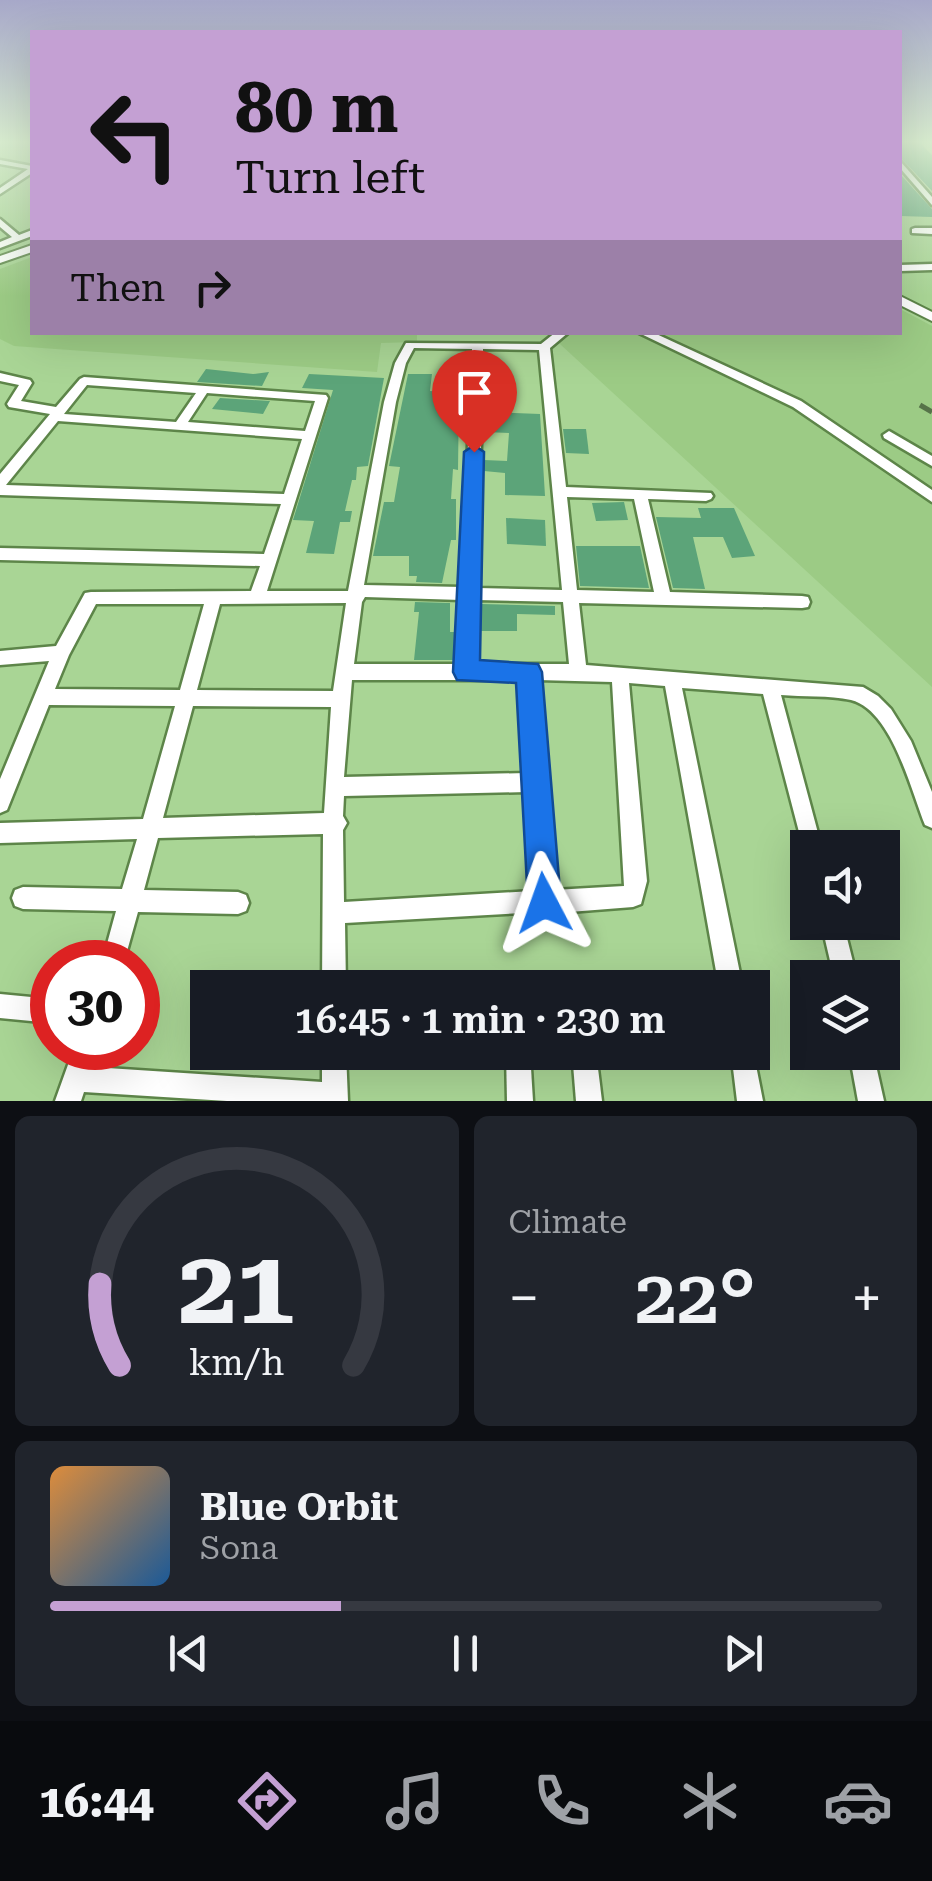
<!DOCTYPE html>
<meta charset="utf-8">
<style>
body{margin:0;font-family:"Roboto Serif",serif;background:#20242c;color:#f1f3f6;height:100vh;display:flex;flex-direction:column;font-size:38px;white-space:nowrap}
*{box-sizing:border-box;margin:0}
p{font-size:32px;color:#9ea1a6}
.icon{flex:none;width:55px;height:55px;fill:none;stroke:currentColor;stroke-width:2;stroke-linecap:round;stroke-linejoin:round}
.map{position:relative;height:1101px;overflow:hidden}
.panel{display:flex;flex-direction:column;gap:15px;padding:15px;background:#0d0f14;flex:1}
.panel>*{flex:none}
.hud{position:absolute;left:30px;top:30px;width:872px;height:305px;border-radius:0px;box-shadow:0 10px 40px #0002;background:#c4a0d3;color:#111;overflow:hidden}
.fabs{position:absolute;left:790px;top:830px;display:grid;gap:20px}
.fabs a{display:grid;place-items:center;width:110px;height:110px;border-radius:0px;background:#171b24;box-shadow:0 10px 40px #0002;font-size:50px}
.speed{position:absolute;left:30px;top:940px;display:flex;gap:20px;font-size:50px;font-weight:700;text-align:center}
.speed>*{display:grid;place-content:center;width:130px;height:130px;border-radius:50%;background:#171b24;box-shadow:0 10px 40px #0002;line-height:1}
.speed .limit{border:15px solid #d22;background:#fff;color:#111}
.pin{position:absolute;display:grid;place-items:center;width:85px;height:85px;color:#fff;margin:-102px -42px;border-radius:50% 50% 50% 0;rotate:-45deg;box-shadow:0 0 10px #0007}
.pin .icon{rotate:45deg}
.me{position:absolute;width:110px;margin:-55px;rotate:356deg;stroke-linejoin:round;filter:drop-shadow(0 0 8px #0008)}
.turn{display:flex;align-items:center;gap:35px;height:210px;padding:0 40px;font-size:45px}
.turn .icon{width:130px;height:130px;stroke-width:2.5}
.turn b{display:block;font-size:70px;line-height:85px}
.then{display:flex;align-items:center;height:95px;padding:0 40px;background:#0003;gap:20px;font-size:38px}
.big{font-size:75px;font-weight:600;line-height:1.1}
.panel .card{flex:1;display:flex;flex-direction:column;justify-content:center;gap:15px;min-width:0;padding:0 35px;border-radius:15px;background:#20242c}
.panel .dial{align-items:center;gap:0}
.dial svg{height:260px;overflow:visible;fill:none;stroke:#363941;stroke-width:7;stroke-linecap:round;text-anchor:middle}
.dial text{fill:#f1f3f6;stroke:none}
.song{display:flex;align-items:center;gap:30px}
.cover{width:120px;height:120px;border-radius:15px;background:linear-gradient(135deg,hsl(30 70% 55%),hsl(210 70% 35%))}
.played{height:10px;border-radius:5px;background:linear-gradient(90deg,#c4a0d3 35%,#363941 35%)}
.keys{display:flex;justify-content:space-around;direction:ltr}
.heat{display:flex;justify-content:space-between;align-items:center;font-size:55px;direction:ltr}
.panel .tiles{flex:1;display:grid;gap:15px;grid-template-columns:1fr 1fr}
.card:last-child{grid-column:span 2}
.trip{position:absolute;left:190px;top:970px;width:580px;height:100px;border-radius:0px;background:#171b24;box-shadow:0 10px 40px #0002;font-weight:600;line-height:100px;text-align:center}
.menu{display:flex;height:160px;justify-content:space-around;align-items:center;background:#090b0e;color:#9ea1a6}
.menu .icon{width:70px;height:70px}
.menu .active{color:#c4a0d3}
.menu b{font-size:45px;color:#f1f3f6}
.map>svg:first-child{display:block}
.built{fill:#9ccb85}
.building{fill:#5ca479}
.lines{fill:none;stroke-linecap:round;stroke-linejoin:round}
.minor-casing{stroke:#5d8549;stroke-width:5}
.major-casing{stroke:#5d8549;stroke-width:4}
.minor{fill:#fff;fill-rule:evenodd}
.major{fill:#fff;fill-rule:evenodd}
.rail{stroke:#567349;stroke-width:5;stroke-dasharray:14 6;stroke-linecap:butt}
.route{fill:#1a73e8;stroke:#114b97;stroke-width:2.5}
</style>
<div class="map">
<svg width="932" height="1101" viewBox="0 0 932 1101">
<rect width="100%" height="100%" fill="#a9d595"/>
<g class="built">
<path d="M32,257v75h385v10l-36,1 -4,29 -363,-26 -14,-7v-70z"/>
<path d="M900,309l32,17v361l-384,-354 352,-1z"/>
</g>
<g class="building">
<path d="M900,142h19l13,13v36l-32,-34z"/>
<path d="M900,174l32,35v8l-32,-1z"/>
<path d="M206,369l47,5 16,-2 -7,14 -65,-4z"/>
<path d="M309,374l75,4 -16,88 -11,1 -1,13h-4l-7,31h7l-2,11h-10l-6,32 -28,-1 8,-32 -21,-1 40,-130 -31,-2z"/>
<path d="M408,374h24l-2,17 29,2 -1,77 -5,-1 -2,30h5v41h-5l-9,43 -26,-1 1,-6h-8v-20h-36l11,-54h10l6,-35 -11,-1z"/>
<path d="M220,398l50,3 -7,13 -51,-5z"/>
<path d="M485,412l55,2 5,82 -40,-1v-22l-21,-2v-11l23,1 2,-28 -24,-1z"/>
<path d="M563,429h23l3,25 -23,-1z"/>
<path d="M624,502l4,18 -32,1 -4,-18z"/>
<path d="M698,508h36l21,48 -23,2 -9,-21h-30l12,52 -32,-1 -17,-71 45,1z"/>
<path d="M506,518l39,2 1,26 -39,-2z"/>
<path d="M576,546h64l9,42 -69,-2z"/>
<path d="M415,602l35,1v29h6l-1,28h-41l5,-48h-5z"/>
<path d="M481,604l74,2v9l-38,-1v17h-36z"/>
</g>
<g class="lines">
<defs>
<g id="minor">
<path d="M0,160l32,6v7l-32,21v-6l28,-19 -28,-5z"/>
<path d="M900,161l32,36v8l-32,-37z"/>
<path d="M0,219l19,16 13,-5v6l-32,12v-6l12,-5 -12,-10z"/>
<path d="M915,228h17v6l-20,-1v-4z"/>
<path d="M932,264v6l-32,1v-6z"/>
<path d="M556,332h13l-19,16 16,139 145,6 2,3 -2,3 -5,2 -58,-2 22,93 132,4 6,1 2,5 -2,5 -6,1 -223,-5 7,62 277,22 15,9 13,13 20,32 21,51v36l-7,-3c-14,-34 -33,-115 -74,-125 -22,-5 -48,-3 -70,-5l41,153h-14v8l-3,-1 -42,-161 -81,-6 61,300h-24l-54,-302 -36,-3 18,198 -6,23 -8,3 -89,7 -4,-2 -195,11 1,65h-24l1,-154 -165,4 -14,52 94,2 8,3 3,8 -3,8 -8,3 -100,-2 -14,50h-22l14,-51 -93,-2 -8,-3 -3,-8 3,-8 8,-3 99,2 15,-50 -137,4v-20l143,-4 32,-113 -126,-1 -42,105 -7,3v-34l49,-118 -49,4v-14l56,-5 29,-53 6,-1 160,-1 9,-25 -260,-6v-12l264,6 17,-50 -281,-9v-21l50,-60 -41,-7 -2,-3 12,-19 -19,-4v-8l30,7 2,3 -11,18 35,6 24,-28 4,-2 242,18 2,3 -61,193h81l36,-189 11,-39 11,-20 135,1zM414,348l58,1 -10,238 -98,-2 32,-183 10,-39zM483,349l56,1 23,240 -84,-2zM87,385l109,8 -20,29 -112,-8zM207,393l108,8 -10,30 -117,-9zM58,421l244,18 -18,55 -278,-9zM567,497l67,2 20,93 -77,-2zM365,597l96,3 -2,64h-105l8,-62zM477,600l86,2 6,62h-93zM346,603l-13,88 -136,-1 23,-86zM96,604h108l-24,86 -125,-1 14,-34zM352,680h169l5,93 -182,4zM538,680l74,2 12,204 -70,4zM193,706l138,1 -7,106 -161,5zM527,792l5,99 -188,11 -1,-72 4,-7 -4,-7 1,-20z"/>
<path d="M637,332h15l149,69 131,89v12l-139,-95z"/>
<path d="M889,431l43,25v10l-48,-28 -1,-3z"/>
<path d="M821,922h22l14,56h-23z"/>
<path d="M0,994l52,5v24l-52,-5z"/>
<path d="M752,1045l11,56h-26l-6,-49h21z"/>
<path d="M74,1048h24l-6,19 230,15v-30h24l2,49h-121l-143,-9 -3,9h-26z"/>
<path d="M506,1052h24l3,49h-26z"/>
<path d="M572,1052h24l6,49h-26z"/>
<path d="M849,1052h24l11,49h-26z"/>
</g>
<g id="major">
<path d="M32,245v7l-32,11v-7z"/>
<path d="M900,296l32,16v9l-32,-16z"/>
</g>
</defs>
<use href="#minor" class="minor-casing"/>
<use href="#major" class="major-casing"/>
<use href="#minor" class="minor"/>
<use href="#major" class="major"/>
<path class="rail" d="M920,405l12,7"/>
</g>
<linearGradient id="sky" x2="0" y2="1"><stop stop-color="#a7a8c9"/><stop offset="0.48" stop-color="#d8eccf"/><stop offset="1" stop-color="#d8eccf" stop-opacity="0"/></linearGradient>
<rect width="932" height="296" fill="url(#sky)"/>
<path class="route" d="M474,445l10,7 -4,208 58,4 4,8 19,231 -5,12 -12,5 -11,-5 -5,-12 -12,-220 -59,-3 -4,-8 11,-220z"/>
</svg>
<div class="fabs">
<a><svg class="icon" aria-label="sound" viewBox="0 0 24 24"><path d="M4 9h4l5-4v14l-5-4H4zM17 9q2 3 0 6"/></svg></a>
<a><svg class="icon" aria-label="layers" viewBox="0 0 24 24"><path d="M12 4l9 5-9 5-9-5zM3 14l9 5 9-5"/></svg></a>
</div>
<div class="speed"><div class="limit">30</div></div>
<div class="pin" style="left:474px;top:452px;background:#d93025"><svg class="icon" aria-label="arrive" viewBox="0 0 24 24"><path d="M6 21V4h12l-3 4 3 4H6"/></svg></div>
<svg class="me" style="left:544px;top:903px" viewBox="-20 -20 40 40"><path d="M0-17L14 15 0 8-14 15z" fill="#1a73e8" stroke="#fff" stroke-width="4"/></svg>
<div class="trip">16:45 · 1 min · 230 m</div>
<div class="hud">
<div class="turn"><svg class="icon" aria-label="left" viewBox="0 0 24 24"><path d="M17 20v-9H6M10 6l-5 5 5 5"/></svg><div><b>80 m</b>Turn left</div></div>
<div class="then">Then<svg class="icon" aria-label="right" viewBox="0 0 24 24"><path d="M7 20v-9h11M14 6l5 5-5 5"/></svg></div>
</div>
</div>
<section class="panel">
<div class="tiles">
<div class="card dial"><svg viewBox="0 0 100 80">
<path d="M14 69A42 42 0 1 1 86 69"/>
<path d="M14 69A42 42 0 0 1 8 44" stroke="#c4a0d3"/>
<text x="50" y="56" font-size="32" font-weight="700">21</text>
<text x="50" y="72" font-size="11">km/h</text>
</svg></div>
<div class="card"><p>Climate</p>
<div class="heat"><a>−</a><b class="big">22°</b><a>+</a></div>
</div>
<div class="card">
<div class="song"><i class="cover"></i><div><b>Blue Orbit</b><p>Sona</p></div></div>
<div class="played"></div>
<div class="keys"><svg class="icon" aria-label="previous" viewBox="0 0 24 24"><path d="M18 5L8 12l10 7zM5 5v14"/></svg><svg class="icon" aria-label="pause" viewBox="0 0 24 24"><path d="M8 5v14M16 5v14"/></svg><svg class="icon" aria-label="next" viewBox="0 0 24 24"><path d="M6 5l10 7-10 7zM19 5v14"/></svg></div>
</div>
</div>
</section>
<nav class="menu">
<b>16:44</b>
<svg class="icon active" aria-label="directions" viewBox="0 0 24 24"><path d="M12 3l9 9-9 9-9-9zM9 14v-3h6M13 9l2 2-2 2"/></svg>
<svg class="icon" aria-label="music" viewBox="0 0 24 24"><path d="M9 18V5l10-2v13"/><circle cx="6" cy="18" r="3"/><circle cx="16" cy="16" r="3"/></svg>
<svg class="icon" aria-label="phone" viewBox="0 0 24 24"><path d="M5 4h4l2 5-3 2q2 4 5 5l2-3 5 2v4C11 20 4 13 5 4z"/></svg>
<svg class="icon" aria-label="climate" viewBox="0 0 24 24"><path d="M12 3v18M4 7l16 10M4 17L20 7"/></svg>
<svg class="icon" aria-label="car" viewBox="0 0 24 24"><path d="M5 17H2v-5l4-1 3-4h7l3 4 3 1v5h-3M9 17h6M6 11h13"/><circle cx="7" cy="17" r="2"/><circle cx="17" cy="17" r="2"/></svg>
</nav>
